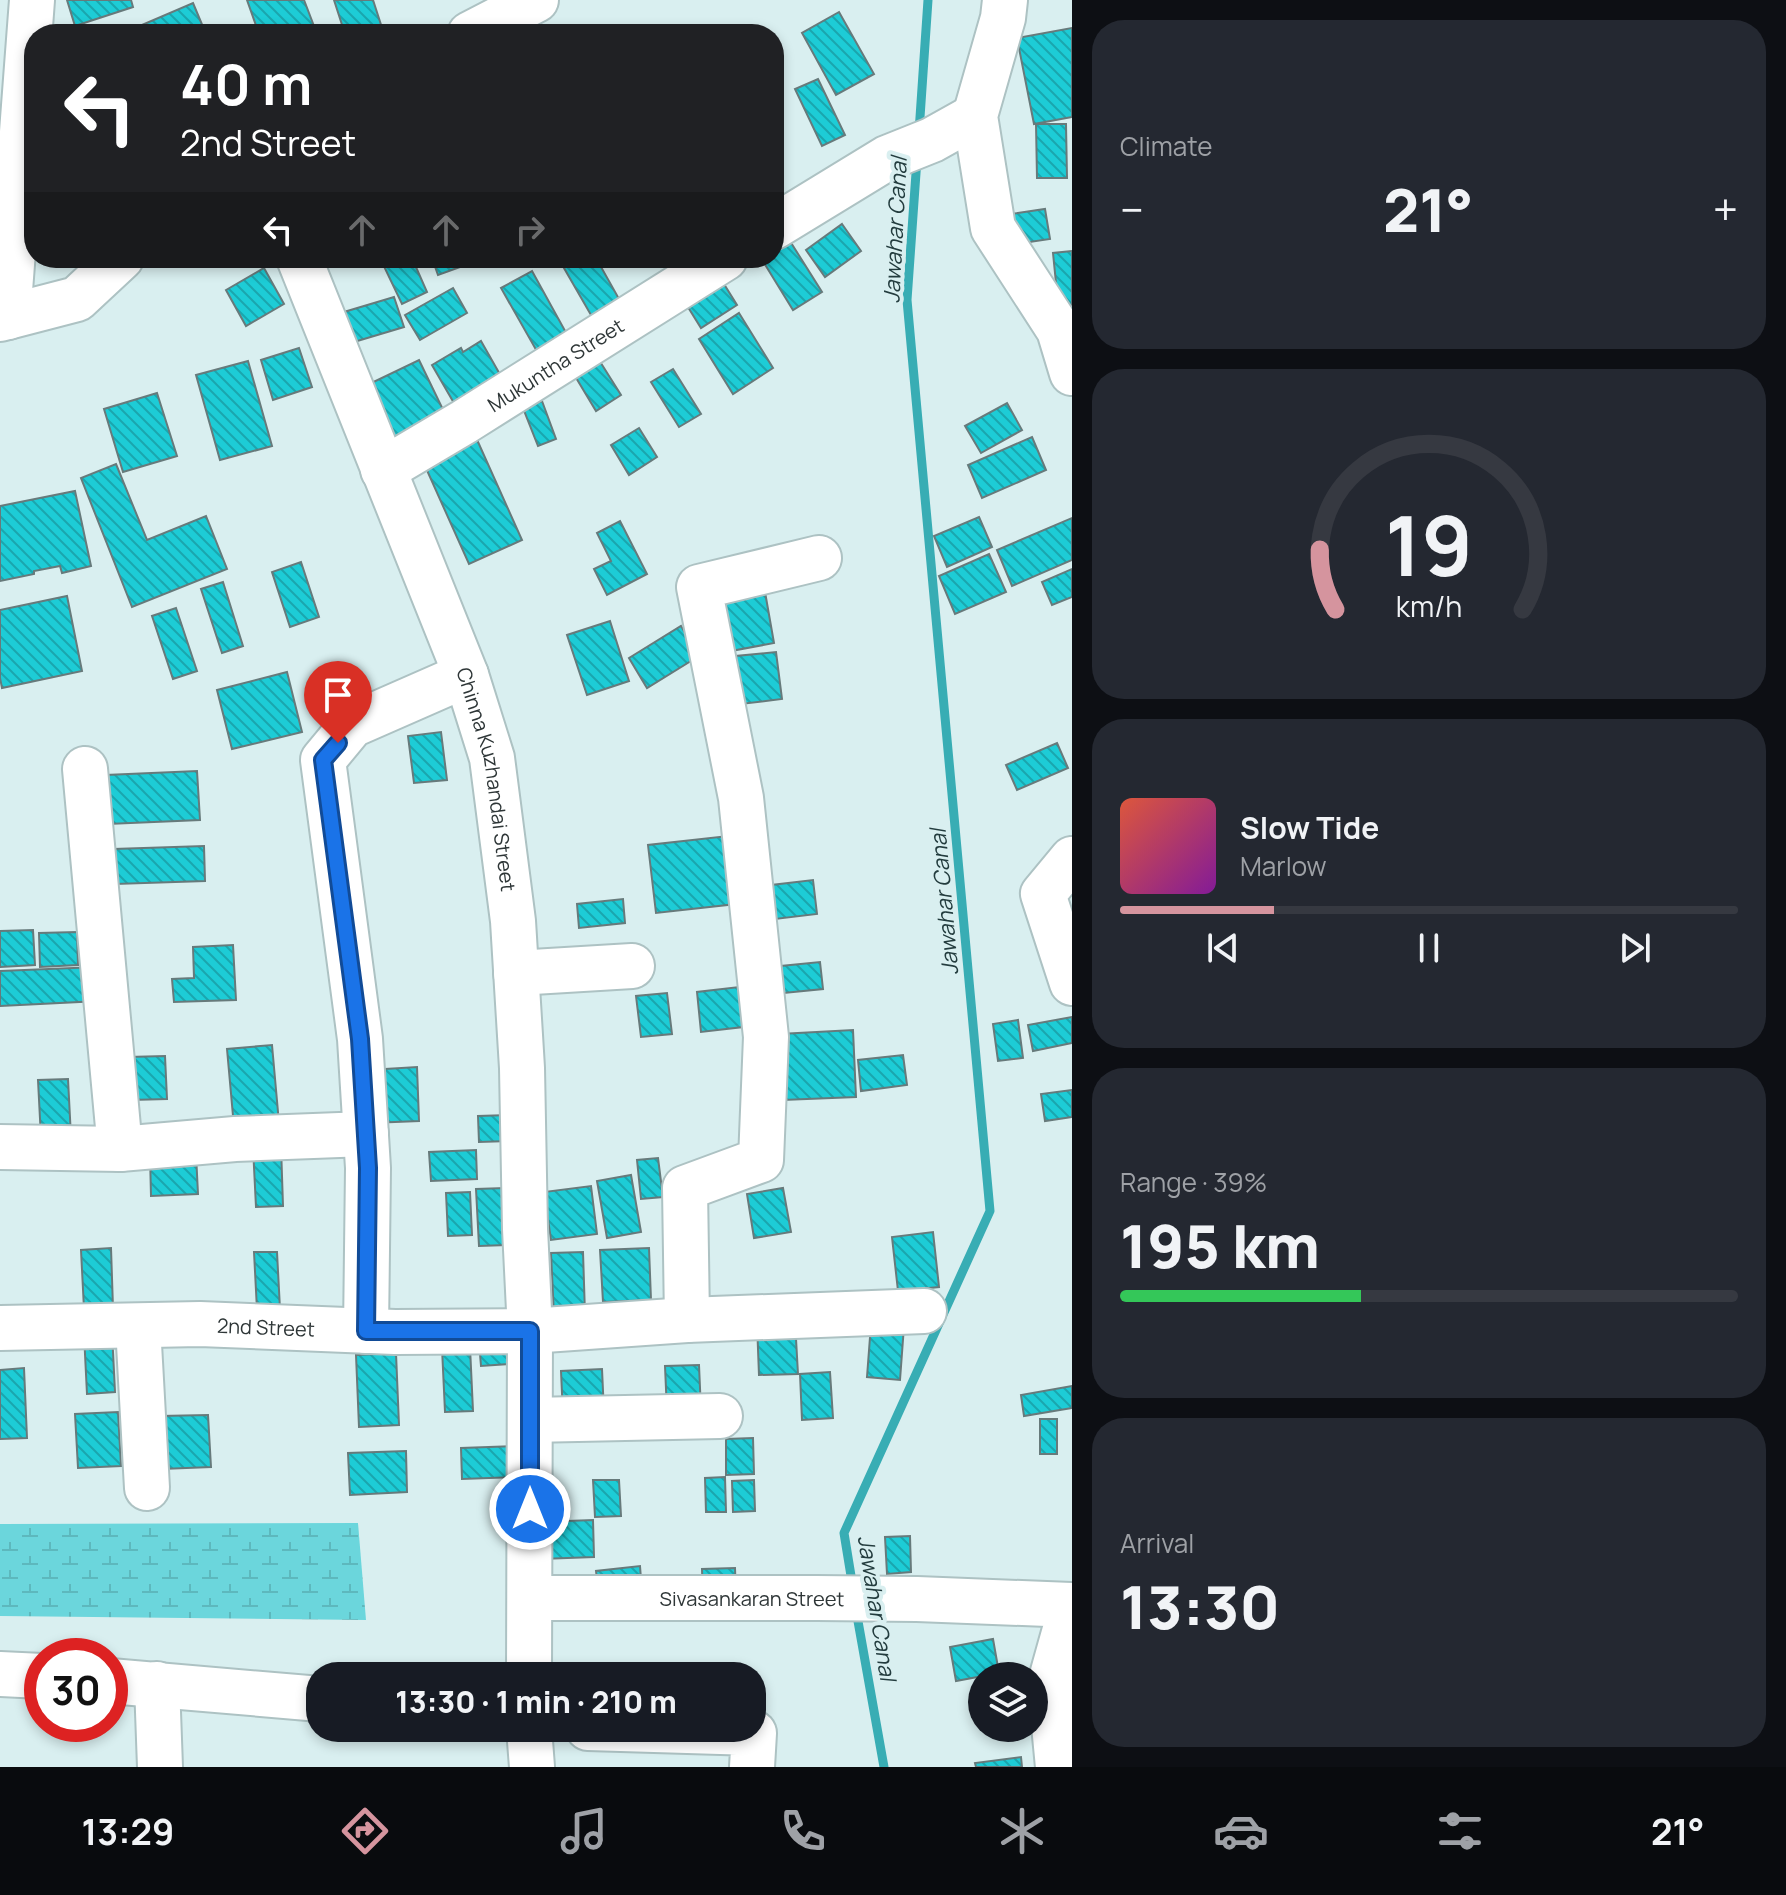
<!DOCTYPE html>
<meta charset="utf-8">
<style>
body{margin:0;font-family:Manrope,sans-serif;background:#242831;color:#f1f3f6;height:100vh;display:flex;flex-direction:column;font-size:30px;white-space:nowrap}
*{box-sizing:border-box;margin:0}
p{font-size:26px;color:#9ea1a6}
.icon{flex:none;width:44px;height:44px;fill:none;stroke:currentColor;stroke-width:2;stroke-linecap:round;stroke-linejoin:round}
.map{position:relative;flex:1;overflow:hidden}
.drawer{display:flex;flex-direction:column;gap:20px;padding:20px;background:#0d0f14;width:714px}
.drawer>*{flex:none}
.guide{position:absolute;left:24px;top:24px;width:760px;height:244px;border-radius:32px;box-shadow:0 4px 12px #0003;background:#202124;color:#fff;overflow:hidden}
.controls{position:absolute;left:968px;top:1662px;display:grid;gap:16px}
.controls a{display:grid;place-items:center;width:80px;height:80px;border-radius:50%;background:#171b24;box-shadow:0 4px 12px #0003;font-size:40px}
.speed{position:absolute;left:24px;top:1638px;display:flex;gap:16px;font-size:40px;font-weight:700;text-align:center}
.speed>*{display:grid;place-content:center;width:104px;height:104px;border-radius:50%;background:#171b24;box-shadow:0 4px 12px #0003;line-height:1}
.speed .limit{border:12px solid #d22;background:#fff;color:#111}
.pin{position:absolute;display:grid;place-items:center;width:68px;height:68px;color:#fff;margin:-82px -34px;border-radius:50% 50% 50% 0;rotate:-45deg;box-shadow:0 0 8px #0007}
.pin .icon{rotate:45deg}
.me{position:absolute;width:88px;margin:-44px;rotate:0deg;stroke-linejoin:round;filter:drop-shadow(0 0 6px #0008)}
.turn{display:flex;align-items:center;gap:28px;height:168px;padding:0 24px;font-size:36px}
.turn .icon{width:104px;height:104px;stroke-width:2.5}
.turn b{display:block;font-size:56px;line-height:68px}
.lanes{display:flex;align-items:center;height:76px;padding:0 24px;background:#0003;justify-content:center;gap:40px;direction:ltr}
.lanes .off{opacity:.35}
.big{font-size:60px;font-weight:800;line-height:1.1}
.drawer .widget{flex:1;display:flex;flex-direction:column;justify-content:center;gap:12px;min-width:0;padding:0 28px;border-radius:32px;background:#242831}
.drawer .dial{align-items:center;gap:0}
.dial svg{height:208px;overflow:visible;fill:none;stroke:#363941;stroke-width:7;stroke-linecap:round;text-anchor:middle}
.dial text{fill:#f1f3f6;stroke:none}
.song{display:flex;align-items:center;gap:24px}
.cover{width:96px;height:96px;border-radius:12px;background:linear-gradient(135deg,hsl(10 70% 55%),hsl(290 70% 35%))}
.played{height:8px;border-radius:4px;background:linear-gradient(90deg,#d5949e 25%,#363941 25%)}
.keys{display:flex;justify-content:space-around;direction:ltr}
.heat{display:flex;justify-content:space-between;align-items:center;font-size:44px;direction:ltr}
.charge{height:12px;border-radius:6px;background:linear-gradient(90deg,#34c759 39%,#363941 0)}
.trip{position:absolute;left:306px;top:1662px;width:460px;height:80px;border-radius:32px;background:#171b24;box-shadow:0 4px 12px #0003;font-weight:800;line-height:80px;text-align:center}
.tab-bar{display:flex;height:128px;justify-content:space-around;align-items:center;background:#090b0e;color:#9ea1a6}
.tab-bar .icon{width:56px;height:56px}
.tab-bar .selected{color:#d5949e}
.tab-bar b{font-size:36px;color:#f1f3f6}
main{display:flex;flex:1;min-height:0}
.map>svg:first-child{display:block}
.wetland{fill:url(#wetland-marsh)}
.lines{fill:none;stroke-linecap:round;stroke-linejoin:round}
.stream{stroke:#38adb4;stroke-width:9}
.building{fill:url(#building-back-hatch);stroke:#677a7b;stroke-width:2}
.minor-casing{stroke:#adc2c3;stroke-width:48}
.major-casing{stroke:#adc2c3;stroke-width:48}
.minor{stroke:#fff;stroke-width:44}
.major{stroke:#fff;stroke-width:44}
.route-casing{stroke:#114b97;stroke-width:20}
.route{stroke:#1a73e8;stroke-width:14}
.labels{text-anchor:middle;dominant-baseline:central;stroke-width:8;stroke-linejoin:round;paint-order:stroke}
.street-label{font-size:20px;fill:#2e3637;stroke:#d9eff0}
.water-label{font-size:22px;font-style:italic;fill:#233c3e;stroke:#d9eff0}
</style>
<main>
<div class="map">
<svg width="1072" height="1767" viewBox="0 0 1072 1767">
<defs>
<pattern id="wetland-marsh" width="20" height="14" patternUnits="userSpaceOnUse" patternTransform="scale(2)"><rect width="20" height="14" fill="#6bd6dc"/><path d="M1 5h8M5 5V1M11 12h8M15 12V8" fill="none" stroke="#5db8bd"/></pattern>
<pattern id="building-back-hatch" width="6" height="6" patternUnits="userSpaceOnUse" patternTransform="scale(2)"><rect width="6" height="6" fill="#1dccd6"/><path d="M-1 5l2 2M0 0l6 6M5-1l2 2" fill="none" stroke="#1aa6ae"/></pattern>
</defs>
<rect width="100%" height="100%" fill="#d9eff0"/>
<path class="wetland" d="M358,1523l8,97 -366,-4v-92z"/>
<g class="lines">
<g class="stream">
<path d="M919,132l9,-132"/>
<path d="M853,1588l-9,-55 146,-322 -83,-911 10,-141"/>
<path d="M856,1610l28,157"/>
</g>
</g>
<g class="building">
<path d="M67,0h64l2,7 -58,19z"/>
<path d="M247,0h57l13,34h-58z"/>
<path d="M334,0h39l11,34h-39z"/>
<path d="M193,3l13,31h-85z"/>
<path d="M839,12l35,62 -38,21 -34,-62z"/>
<path d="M1072,28v89l-38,7 -17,-86z"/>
<path d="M818,79l27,56 -23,11 -27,-57z"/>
<path d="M1036,124h30l1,54h-30z"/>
<path d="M1045,209l5,30 -40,6 -5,-30z"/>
<path d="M842,224l19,27 -36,26 -19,-27z"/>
<path d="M783,230l39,62 -29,18 -32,-52h13v-23z"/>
<path d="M1072,251v61l-13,1 -6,-60z"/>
<path d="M380,258h32l15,34 -25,12z"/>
<path d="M432,258h53l-47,17z"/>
<path d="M581,258h15l27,48 -28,16 -31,-54z"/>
<path d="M264,268l20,36 -38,22 -20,-36z"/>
<path d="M714,268l23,37 -36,23 -23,-37z"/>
<path d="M532,271l37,67 -30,17 -38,-67z"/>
<path d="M453,288l14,25 -47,27 -15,-25z"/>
<path d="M394,297l10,30 -50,15 -10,-30z"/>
<path d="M739,313l34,55 -40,26 -34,-55z"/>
<path d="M481,341l21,37 -44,32 -26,-45 29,-17 2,4z"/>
<path d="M299,348l13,39 -39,13 -12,-40z"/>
<path d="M419,360l30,62 -55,27 -31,-62z"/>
<path d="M599,360l22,35 -25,16 -21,-35z"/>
<path d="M248,361l24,85 -52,14 -24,-85z"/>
<path d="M673,369l28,45 -22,13 -28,-45z"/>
<path d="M157,393l20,63 -54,16 -19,-63z"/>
<path d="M542,401l14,38 -18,7 -15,-38z"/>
<path d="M1007,403l15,27 -41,23 -16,-27z"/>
<path d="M639,428l18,29 -28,18 -18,-30z"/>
<path d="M474,433l48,107 -53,24 -48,-107z"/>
<path d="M1032,437l14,33 -64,28 -14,-33z"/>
<path d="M116,464l31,76 59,-24 21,53 -95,38 -51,-129z"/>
<path d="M75,491l16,75 -29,7 -2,-7 -26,5v3l-34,7v-75z"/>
<path d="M979,517l13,30 -45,20 -13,-31z"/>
<path d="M1072,518v42l-60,26 -15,-36z"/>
<path d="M620,521l27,53 -40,21 -13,-26 17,-8 -14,-28z"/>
<path d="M989,554l17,38 -51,22 -16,-38z"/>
<path d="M301,562l18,55 -29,10 -18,-55z"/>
<path d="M1072,569v28l-20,8 -10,-23z"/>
<path d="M223,582l20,64 -21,7 -21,-64z"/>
<path d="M765,592l9,51 -43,8 -9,-51z"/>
<path d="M67,596l15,75 -80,17 -2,-10v-68z"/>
<path d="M176,608l21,63 -24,8 -21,-63z"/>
<path d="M610,621l19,60 -42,14 -20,-60z"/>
<path d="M681,626l18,30 -52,32 -18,-30z"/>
<path d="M776,652l6,47 -41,5 -5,-48z"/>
<path d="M287,672l15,60 -70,17 -15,-59z"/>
<path d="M441,732l6,48 -33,3 -6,-47z"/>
<path d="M1057,743l11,25 -51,22 -11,-25z"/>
<path d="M197,771l3,49 -92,4 -2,-49z"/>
<path d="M728,836l8,68 -80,9 -8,-68z"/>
<path d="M204,846l1,35 -90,3 -1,-35z"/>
<path d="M813,880l4,34 -50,6 -4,-34z"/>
<path d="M623,899l2,24 -46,5 -2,-24z"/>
<path d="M33,930l2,35 -35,2v-36z"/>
<path d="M77,932l1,33 -38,2 -1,-34z"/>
<path d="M233,945l3,55 -62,2 -2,-23 22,-1 -1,-31z"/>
<path d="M820,962l3,27 -49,5 -3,-27z"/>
<path d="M97,967l2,34 -99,5v-35z"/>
<path d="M739,987l4,40 -42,5 -4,-40z"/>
<path d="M667,993l5,41 -31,3 -5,-41z"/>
<path d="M1072,1017v26l-39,8 -5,-26z"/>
<path d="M1018,1020l5,38 -25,3 -5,-37z"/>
<path d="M853,1030l3,67 -73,3 -3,-66z"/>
<path d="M272,1045l7,78 -45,4 -7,-78z"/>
<path d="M903,1055l4,30 -46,6 -3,-31z"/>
<path d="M165,1056l2,43 -36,1 -3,-43z"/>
<path d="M417,1067l2,54 -48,2 -2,-53z"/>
<path d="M68,1079l3,58 -30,1 -3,-58z"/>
<path d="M1072,1090v27l-27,4 -4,-27z"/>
<path d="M510,1115l1,26 -32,1 -1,-26z"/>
<path d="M281,1146l2,60 -27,1 -3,-60z"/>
<path d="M476,1150l1,29 -46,2 -2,-29z"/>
<path d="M196,1154l2,40 -47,2 -1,-41z"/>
<path d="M658,1158l5,39 -22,2 -4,-39z"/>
<path d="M631,1175l10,57 -34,6 -10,-57z"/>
<path d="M591,1186l6,48 -46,6 -7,-48z"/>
<path d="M505,1188l2,57 -28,1 -3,-57z"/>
<path d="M783,1188l8,44 -37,6 -7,-44z"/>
<path d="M470,1192l2,43 -24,1 -2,-43z"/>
<path d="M933,1232l6,55 -41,4 -6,-54z"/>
<path d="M111,1248l2,60 -29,1 -3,-59z"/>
<path d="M649,1248l2,52 -48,2 -3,-52z"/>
<path d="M254,1252h23l3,57 -23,1z"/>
<path d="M583,1252l2,62 -31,2 -3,-63z"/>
<path d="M795,1321l3,53 -39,1 -2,-52z"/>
<path d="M871,1324l33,2 -4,54 -33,-3z"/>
<path d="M112,1332l3,60 -28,2 -3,-60z"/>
<path d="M508,1341l1,23 -28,2 -2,-24z"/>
<path d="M470,1347l3,64 -28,1 -3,-64z"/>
<path d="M396,1353l3,72 -40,2 -3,-72z"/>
<path d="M699,1365l2,46 -34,1 -2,-46z"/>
<path d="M24,1368l3,70 -27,1v-69z"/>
<path d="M602,1369l2,44 -41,2 -2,-44z"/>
<path d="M830,1372l3,46 -31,2 -2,-46z"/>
<path d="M1072,1386v22l-48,8 -3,-21z"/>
<path d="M118,1412l3,54 -43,2 -3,-54z"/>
<path d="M208,1415l3,52 -49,2 -2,-53z"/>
<rect x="1040" y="1419" width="17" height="35"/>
<path d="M753,1438l1,36 -28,1v-36z"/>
<path d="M514,1446l2,31 -54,2 -1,-31z"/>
<path d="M406,1451l1,41 -57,3 -2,-42z"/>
<path d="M725,1477l1,35h-20l-1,-34z"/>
<path d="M593,1480h26l2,36 -26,1z"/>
<path d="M754,1480l1,31 -22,1 -1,-31z"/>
<path d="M593,1520l1,37 -53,2 -1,-37z"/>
<path d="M910,1536l1,36 -24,2 -2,-37z"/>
<path d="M640,1566l2,26 -43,4 -3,-25z"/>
<path d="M735,1568l1,28 -33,1 -1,-28z"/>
<path d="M993,1639l6,34 -43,8 -6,-34z"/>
<path d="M1021,1757l1,10h-46l-1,-4z"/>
</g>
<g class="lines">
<defs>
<g id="minor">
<path d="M1005,0l-2,18 -28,98 18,112 66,102 13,43"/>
<path d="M774,227l113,-69 45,-18 43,-24"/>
<path id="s1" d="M299,258l167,417 26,83 21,163 9,147 3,161 5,102 -1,345"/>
<path d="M8,317l24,-317"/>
<path id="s2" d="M383,470l81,-48 261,-164"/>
<path d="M85,769l35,380"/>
<path d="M1072,859l-29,35 29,89"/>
<path d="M516,973l116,-7"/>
<path d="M0,1147l120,2 115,-10 131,-5"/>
<path d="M687,1320l-2,-132 76,-28 5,-123 -25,-239 -42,-211 120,-29"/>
<path d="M138,1326l9,162"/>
<path id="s3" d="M0,1328l200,-4 195,8 135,-1 157,-11 237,-9"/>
<path d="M366,1331l2,-163 -8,-129 -37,-279 29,-35 114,-50"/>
<path d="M530,1420l190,-4"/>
<path id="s4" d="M530,1598h287l100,1 155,6"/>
<path d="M0,1674l42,2"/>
<path d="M110,1681l210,18"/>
<path d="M157,1684l3,83"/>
<path d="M529,1728l3,39"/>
<path d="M588,1728l166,5 -2,34"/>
<path d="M1058,1767l-8,-84 14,-50 8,-10"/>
</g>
<g id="major">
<path d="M470,34l66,-34"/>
<path d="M0,319l77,-20 44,-41"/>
</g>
</defs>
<use href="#minor" class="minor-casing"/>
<use href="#major" class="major-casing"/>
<use href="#minor" class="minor"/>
<use href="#major" class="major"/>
</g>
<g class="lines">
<defs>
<path id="route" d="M338,743l-15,17 37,279 8,129 -2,163h164v178"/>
</defs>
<use href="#route" class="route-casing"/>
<use href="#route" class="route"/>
</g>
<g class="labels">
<g class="street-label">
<text stroke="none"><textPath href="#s2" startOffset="202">Mukuntha Street</textPath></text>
<text stroke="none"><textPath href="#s1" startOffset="556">Chinna Kuzhandai Street</textPath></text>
<text stroke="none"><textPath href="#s3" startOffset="266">2nd Street</textPath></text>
<text stroke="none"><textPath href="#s4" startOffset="222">Sivasankaran Street</textPath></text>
</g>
<g class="water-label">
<text transform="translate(895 230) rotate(-87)">Jawahar Canal</text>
<text transform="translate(944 902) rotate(-95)">Jawahar Canal</text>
<text transform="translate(877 1608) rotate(81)">Jawahar Canal</text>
</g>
</g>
</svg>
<div class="controls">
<a><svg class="icon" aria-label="layers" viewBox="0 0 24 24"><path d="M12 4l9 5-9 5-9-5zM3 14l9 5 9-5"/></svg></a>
</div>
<div class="speed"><div class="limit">30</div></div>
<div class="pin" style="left:338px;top:743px;background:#d93025"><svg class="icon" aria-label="arrive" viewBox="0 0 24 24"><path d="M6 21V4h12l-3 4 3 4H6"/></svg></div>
<svg class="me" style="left:530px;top:1509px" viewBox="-20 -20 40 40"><circle r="17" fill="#1a73e8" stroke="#fff" stroke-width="3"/><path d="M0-11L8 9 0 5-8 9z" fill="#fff"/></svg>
<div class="trip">13:30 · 1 min · 210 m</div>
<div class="guide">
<div class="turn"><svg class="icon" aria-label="left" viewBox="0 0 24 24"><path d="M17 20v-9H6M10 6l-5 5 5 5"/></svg><div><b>40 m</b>2nd Street</div></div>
<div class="lanes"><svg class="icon" aria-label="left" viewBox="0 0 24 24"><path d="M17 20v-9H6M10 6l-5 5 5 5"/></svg><svg class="icon off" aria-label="ahead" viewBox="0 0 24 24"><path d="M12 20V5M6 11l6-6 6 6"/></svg><svg class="icon off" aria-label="ahead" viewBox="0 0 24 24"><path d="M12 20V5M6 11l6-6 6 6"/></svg><svg class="icon off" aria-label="right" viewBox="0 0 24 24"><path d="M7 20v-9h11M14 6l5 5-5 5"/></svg></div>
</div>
</div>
<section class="drawer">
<div class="widget"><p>Climate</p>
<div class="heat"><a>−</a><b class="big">21°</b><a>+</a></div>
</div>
<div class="widget dial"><svg viewBox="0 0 100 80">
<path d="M14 69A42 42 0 1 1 86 69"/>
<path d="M14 69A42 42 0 0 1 8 46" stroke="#d5949e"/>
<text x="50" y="56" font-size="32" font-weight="700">19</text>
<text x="50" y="72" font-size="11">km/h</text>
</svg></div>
<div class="widget">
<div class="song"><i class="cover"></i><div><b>Slow Tide</b><p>Marlow</p></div></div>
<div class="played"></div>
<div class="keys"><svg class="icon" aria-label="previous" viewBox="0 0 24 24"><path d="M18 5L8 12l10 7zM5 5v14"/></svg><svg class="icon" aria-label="pause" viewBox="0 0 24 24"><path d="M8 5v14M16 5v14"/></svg><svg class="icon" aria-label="next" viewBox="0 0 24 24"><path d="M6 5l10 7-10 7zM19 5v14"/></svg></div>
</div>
<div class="widget"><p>Range · 39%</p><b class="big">195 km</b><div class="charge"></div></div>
<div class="widget"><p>Arrival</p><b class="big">13:30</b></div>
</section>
</main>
<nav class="tab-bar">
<b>13:29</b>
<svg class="icon selected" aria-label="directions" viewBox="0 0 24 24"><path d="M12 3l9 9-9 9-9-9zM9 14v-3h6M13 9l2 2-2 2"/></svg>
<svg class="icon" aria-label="music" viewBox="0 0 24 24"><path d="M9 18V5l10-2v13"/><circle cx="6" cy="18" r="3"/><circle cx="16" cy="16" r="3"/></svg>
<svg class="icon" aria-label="phone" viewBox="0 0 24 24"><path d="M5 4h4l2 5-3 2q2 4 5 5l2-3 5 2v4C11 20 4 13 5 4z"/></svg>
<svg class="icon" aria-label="climate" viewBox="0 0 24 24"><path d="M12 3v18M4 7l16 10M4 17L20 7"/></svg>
<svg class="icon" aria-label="car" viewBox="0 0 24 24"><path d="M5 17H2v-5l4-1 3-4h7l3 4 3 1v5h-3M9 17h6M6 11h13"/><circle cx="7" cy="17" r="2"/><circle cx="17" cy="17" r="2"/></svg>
<svg class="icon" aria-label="filters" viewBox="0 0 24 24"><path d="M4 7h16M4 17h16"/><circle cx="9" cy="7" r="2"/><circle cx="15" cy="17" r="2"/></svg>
<b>21°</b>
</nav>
